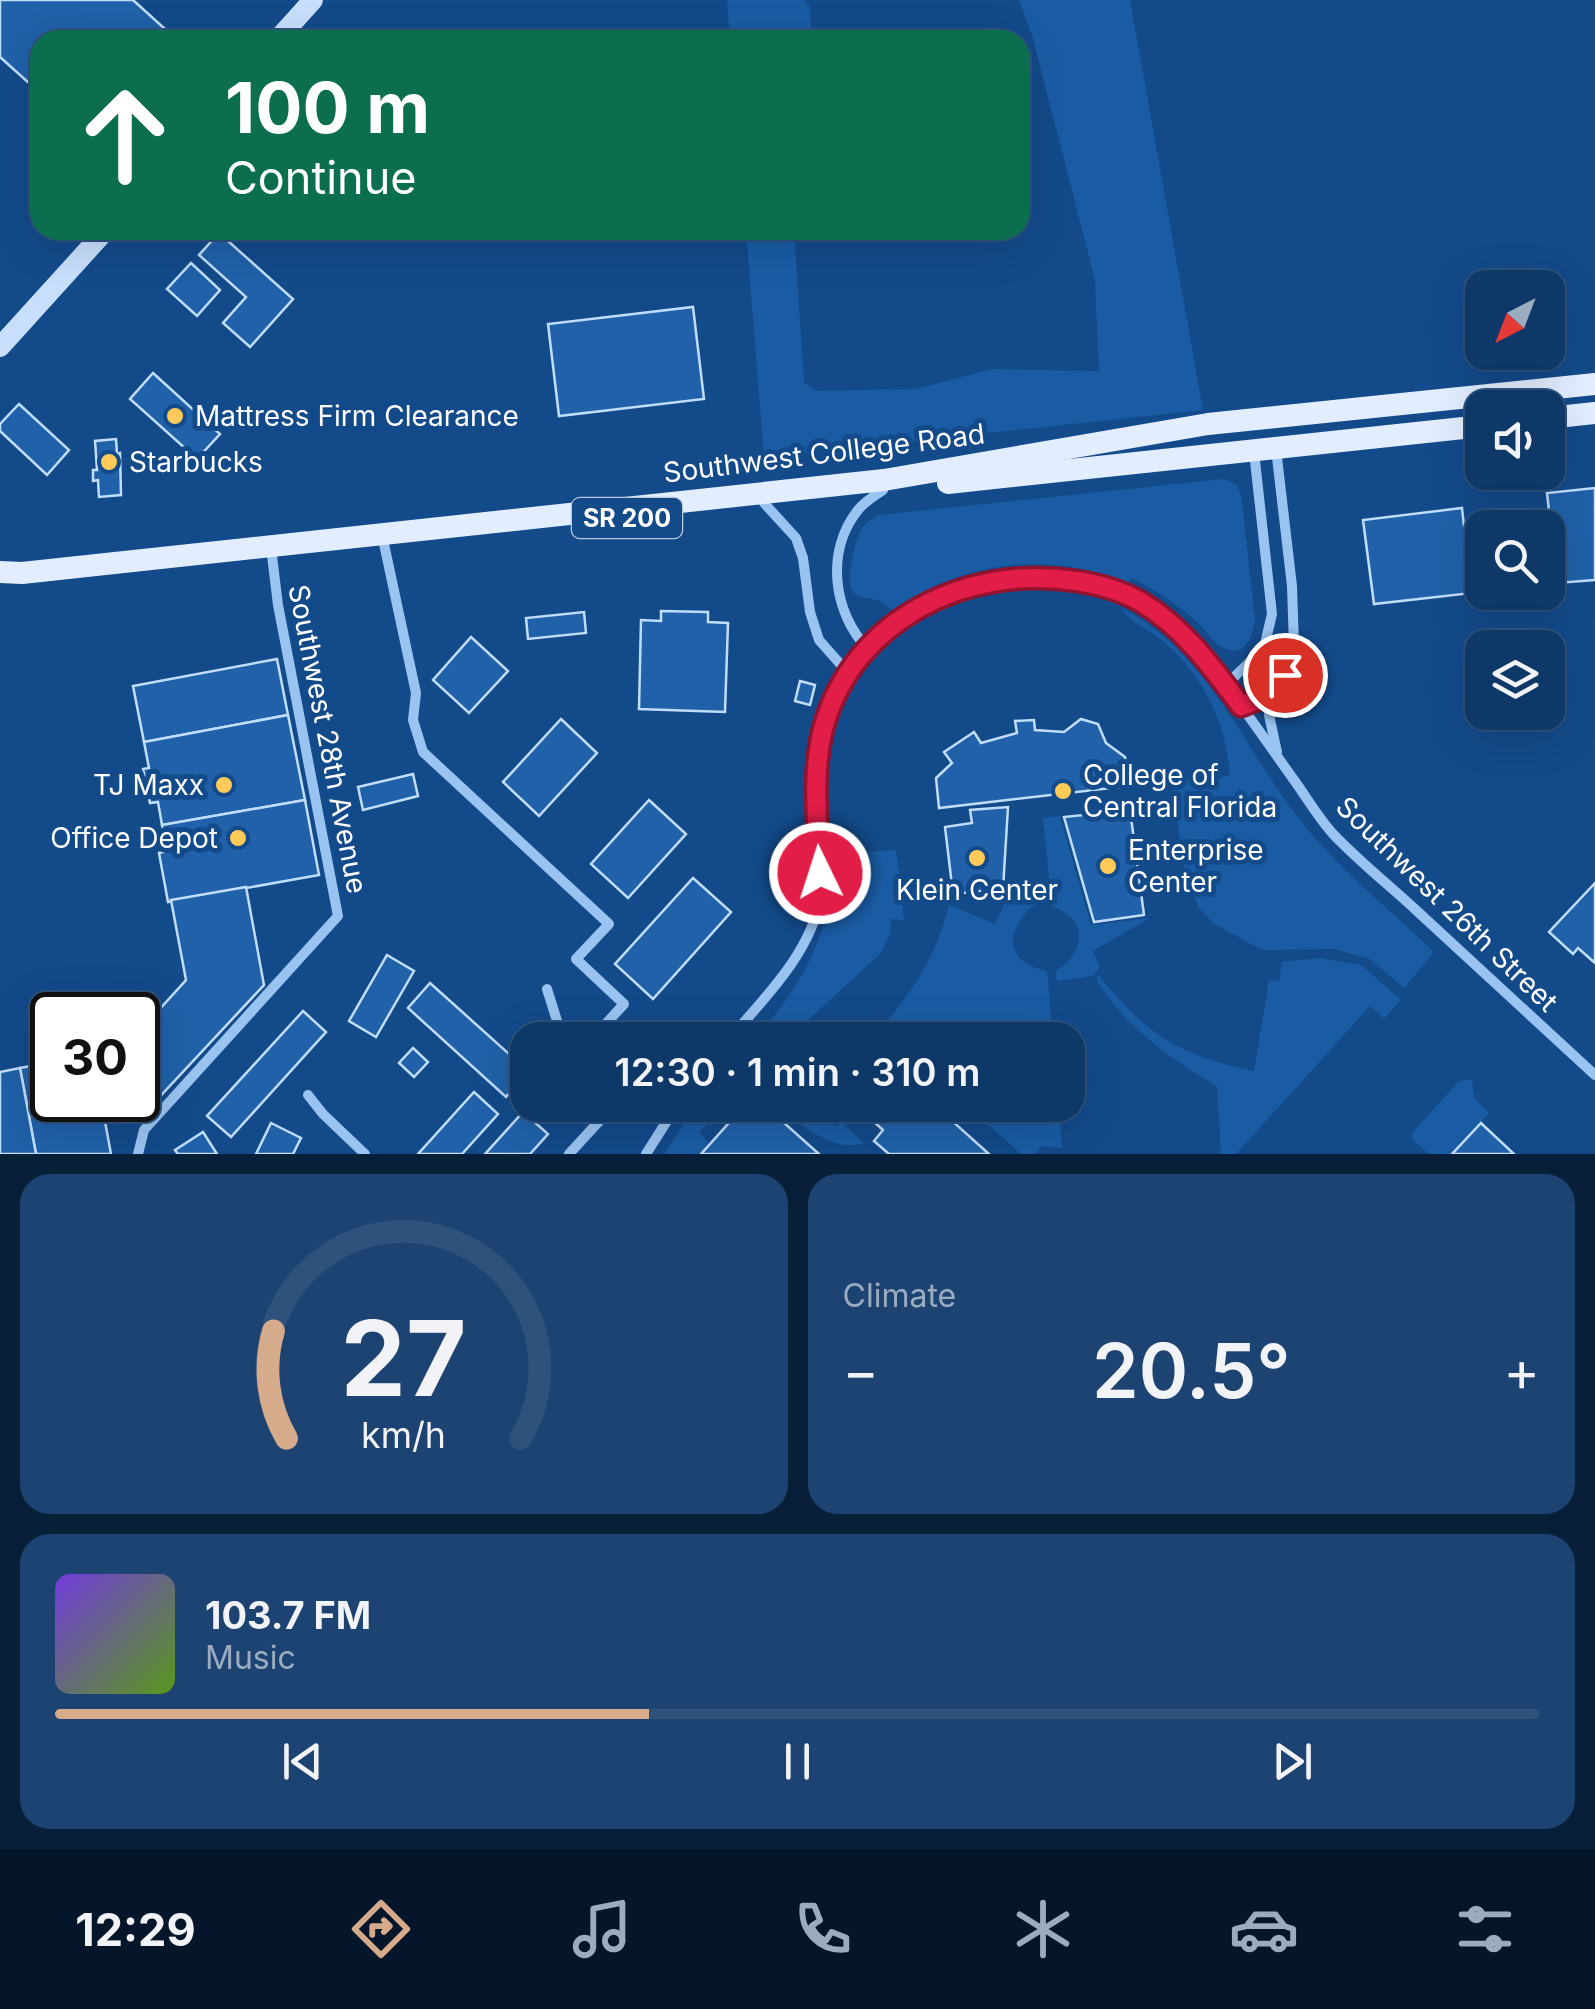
<!DOCTYPE html>
<meta charset="utf-8">
<style>
body{margin:0;font-family:Inter,sans-serif;background:#1c4371;color:#f1f3f6;height:100vh;display:flex;flex-direction:column;font-size:38px;white-space:nowrap}
*{box-sizing:border-box;margin:0}
p{font-size:32px;color:#9bacc0}
.icon{flex:none;width:55px;height:55px;fill:none;stroke:currentColor;stroke-width:2;stroke-linecap:round;stroke-linejoin:round}
.map{position:relative;height:1154px;overflow:hidden}
.side{display:flex;flex-direction:column;gap:20px;padding:20px;background:#081f39;flex:1}
.side>*{flex:none}
.banner{position:absolute;left:30px;top:30px;width:1000px;height:210px;border-radius:30px;box-shadow:0 10px 40px #0002,0 0 0 2px #2e527c;background:#0b6e4f;color:#fff;overflow:hidden}
.needle{width:65px;rotate:222deg}
.controls{position:absolute;left:1465px;top:270px;display:grid;gap:20px}
.controls a{display:grid;place-items:center;width:100px;height:100px;border-radius:20px;background:#0e3868;box-shadow:0 10px 40px #0002,0 0 0 2px #2e527c;font-size:50px}
.speed{position:absolute;left:30px;top:992px;display:flex;gap:20px;font-size:50px;font-weight:700;text-align:center}
.speed>*{display:grid;place-content:center;width:130px;height:130px;border-radius:50%;background:#0e3868;box-shadow:0 10px 40px #0002,0 0 0 2px #2e527c;line-height:1}
.speed .limit{border:5px solid #111;border-radius:15px;background:#fff;color:#111}
.pin{position:absolute;display:grid;place-items:center;width:85px;height:85px;color:#fff;margin:-42px;border:5px solid #fff;border-radius:50%;box-shadow:0 2px 10px #0007}
.me{position:absolute;width:110px;margin:-55px;rotate:356deg;stroke-linejoin:round;filter:drop-shadow(0 0 8px #0008)}
.turn{display:flex;align-items:center;gap:35px;height:210px;padding:0 30px;font-size:45px}
.turn .icon{width:130px;height:130px;stroke-width:2.5}
.turn b{display:block;font-size:70px;line-height:85px}
.big{font-size:75px;font-weight:600;line-height:1.1}
.side .tile{flex:1;display:flex;flex-direction:column;justify-content:center;gap:15px;min-width:0;padding:0 35px;border-radius:30px;background:#1c4371}
.side .dial{align-items:center;gap:0}
.dial svg{height:260px;overflow:visible;fill:none;stroke:#2e527c;stroke-width:7;stroke-linecap:round;text-anchor:middle}
.dial text{fill:#f1f3f6;stroke:none}
.song{display:flex;align-items:center;gap:30px}
.cover{width:120px;height:120px;border-radius:15px;background:linear-gradient(135deg,hsl(260 70% 55%),hsl(90 70% 35%))}
.played{height:10px;border-radius:5px;background:linear-gradient(90deg,#d6ab8b 40%,#2e527c 40%)}
.keys{display:flex;justify-content:space-around;direction:ltr}
.heat{display:flex;justify-content:space-between;align-items:center;font-size:55px;direction:ltr}
.side .tiles{flex:1;display:grid;gap:20px;grid-template-columns:1fr 1fr}
.tile:last-child{grid-column:span 2}
.trip{position:absolute;left:510px;top:1022px;width:575px;height:100px;border-radius:30px;background:#0e3868;box-shadow:0 10px 40px #0002,0 0 0 2px #2e527c;font-weight:600;line-height:100px;text-align:center}
.dock{display:flex;height:160px;justify-content:space-around;align-items:center;background:#06162a;color:#9bacc0}
.dock .icon{width:70px;height:70px}
.dock .on{color:#d6ab8b}
.dock b{font-size:45px;color:#f1f3f6}
.map>svg:first-child{display:block}
.green{fill:#1a5ca4}
.building{fill:#2061a9;stroke:#c0ddfc;stroke-width:2.5}
.lines{fill:none;stroke-linecap:round;stroke-linejoin:round}
.minor{stroke:#99c3f0;stroke-width:10}
.secondary{stroke:#c7dffb;stroke-width:20}
.primary{stroke:#e2eeff;stroke-width:22}
.route-casing{stroke:#92132f;stroke-width:25}
.route{stroke:#e11d48;stroke-width:18}
.poi-dot{fill:#ffca58;stroke:#134a8a;stroke-width:4}
.labels{text-anchor:middle;dominant-baseline:central;stroke-width:10;stroke-linejoin:round;paint-order:stroke}
.shield{fill:#134a8a;stroke:#b8c9dc;stroke-width:2.5}
.shield-label{font-size:25px;font-weight:bold;fill:#fff}
.poi-label{font-size:28px;fill:#fff;stroke:#134a8a;text-anchor:start}
.street-label{font-size:28px;fill:#fff;stroke:#134a8a}
</style>
<div class="map">
<svg width="1595" height="1154" viewBox="0 0 1595 1154">
<rect width="100%" height="100%" fill="#134a8a"/>
<g class="green">
<path d="M727,0h77l6,7 1,33h-81z"/>
<path d="M1019,0h111l73,410 -439,47 -18,-227h48l10,152 11,9 101,-2 76,-20 107,2 -4,-91 -63,-245z"/>
<path d="M1224,479l13,6 5,15 13,122c-3,15 -10,34 -29,27 -12,-4 -20,-19 -29,-27 -19,-18 -42,-32 -65,-44l-6,5c-75,-33 -167,-22 -232,29 -15,-19 -31,-10 -41,-20 -8,-10 2,-51 8,-62 4,-7 11,-11 18,-15z"/>
<path d="M1121,608c84,41 122,138 176,208 39,51 91,92 137,136l-30,36 -34,-29 -36,-10 -72,1 -49,-27 -14,-15 -13,-31 -15,-96 19,-4 5,12 35,-15c-4,-53 -29,-103 -72,-137 -14,-10 -28,-15 -37,-29z"/>
<path d="M1060,816l31,109 59,-7 -57,33 7,16 -7,9 -36,5 -1,-10c31,-21 33,-51 -4,-65l-9,-88z"/>
<path d="M896,850l8,70 -13,-1 -1,15 -10,20 -82,75 -27,11h-18c51,-54 80,-111 81,-186z"/>
<path d="M1032,885l5,18c-31,23 -36,60 10,68l6,69h-76l-15,-8 -10,8h-71l-6,-5c38,-43 59,-74 74,-130l46,19 17,-37z"/>
<path d="M1319,958l42,7 40,35 -17,19 -14,-13 -134,148h-15l-4,-68c-46,-27 -92,-59 -120,-105l1,-7c46,59 83,83 156,97l15,-90h10l3,-19z"/>
<path d="M1472,1079l2,19 15,15 -37,41h-23l-17,-15v-6l47,-52z"/>
<path d="M695,1105h47l-10,12 -11,-8 -22,24 10,10 -10,11h-34z"/>
<path d="M778,1105h57l-10,12 11,10 5,-5 23,21c-28,11 -66,-19 -86,-38z"/>
<path d="M994,1105h65l3,43 -20,-2 -8,8h-13l-40,-36z"/>
</g>
<g class="building">
<path d="M0,0h133l42,38 -135,2v53l-40,-36z"/>
<path d="M219,233l74,66 -43,48 -27,-24 23,-26 -47,-42z"/>
<path d="M191,263l29,27 -23,26 -30,-27z"/>
<path d="M693,307l11,92 -145,17 -11,-92z"/>
<path d="M153,373l67,61 -23,25 -67,-60z"/>
<path d="M19,404l50,46 -22,25 -47,-44v-7z"/>
<path d="M116,439l1,15 3,-1 1,42 -22,2 -1,-17 -5,1v-11h4l-2,-29z"/>
<path d="M1595,488v92l-38,3 -10,-90z"/>
<path d="M1462,508l2,18 20,-2v4l-2,16 -16,2 6,47 -98,11 -11,-84z"/>
<path d="M661,611l47,1v10l20,1 -3,89 -86,-3 2,-89 20,1z"/>
<path d="M584,612l2,21 -58,6 -2,-21z"/>
<path d="M471,637l37,34 -39,42 -36,-33z"/>
<path d="M277,659l11,56 -144,27 -11,-56z"/>
<path d="M800,681l15,4 -5,20 -15,-4z"/>
<path d="M288,715l17,85 -143,25 -4,-23 -8,1 -7,-34 6,-1 -5,-26z"/>
<path d="M561,719l36,34 -58,63 -36,-34z"/>
<path d="M1081,719l17,5 8,19 19,14 4,29 -190,22 -3,-30 16,-15 -8,-11 30,-20 7,11 36,-10 -2,-12 19,-1 1,10 29,2z"/>
<path d="M413,774l5,22 -55,14 -5,-23z"/>
<path d="M305,800l14,75 -151,27 -9,-49 8,-2 -5,-26z"/>
<path d="M649,800l37,34 -58,64 -37,-34z"/>
<path d="M1008,807l-5,82 -50,5 -8,-67 27,-4 -2,-13z"/>
<path d="M1130,810l14,105 -50,7 -30,-105z"/>
<path d="M693,878l38,34 -78,87 -38,-35z"/>
<path d="M1595,883v80l-17,-15 -5,6 -24,-22z"/>
<path d="M246,887l18,98 -113,121 -48,7 -2,-13h37v-67l48,-53 -15,-80z"/>
<path d="M387,955l27,16 -38,66 -27,-16z"/>
<path d="M430,983l98,88 -22,26 -98,-89z"/>
<path d="M303,1011l23,21 -95,105 -24,-21z"/>
<path d="M413,1048l15,14 -14,15 -15,-14z"/>
<path d="M52,1062v38h49l10,54h-75l-16,-86z"/>
<path d="M20,1068l16,86h-36v-82z"/>
<path d="M474,1092l24,22 -36,40h-44z"/>
<path d="M745,1105h19l55,49h-118z"/>
<path d="M855,1105h110l-14,15 38,34h-100l-15,-13 9,-11z"/>
<path d="M523,1112l25,22 -18,20h-45z"/>
<path d="M271,1123l30,15 -8,16h-37z"/>
<path d="M1481,1123l3,3 30,28h-62z"/>
<path d="M203,1132l14,22h-39l-3,-4z"/>
</g>
<g class="lines">
<g class="minor">
<path d="M764,503l32,35 7,20 7,54 9,28 31,35"/>
<path d="M384,544l32,149 -3,27 10,32 186,172 -33,35 48,45 -33,36"/>
<path d="M868,649c-35,-36 -43,-98 -10,-139 6,-8 16,-14 25,-20"/>
<path d="M1226,685l38,-37 8,-34 -18,-162"/>
<path d="M1269,696v19l8,37"/>
<path d="M1241,706l28,-10 16,-21 9,-29 -2,-60 -16,-137"/>
<path d="M547,989l16,51"/>
<path d="M675,1040l7,-8"/>
<path d="M728,1040c36,-41 84,-88 93,-145 3,-21 -2,-46 -4,-68 -5,-54 2,-104 32,-151 32,-51 81,-82 140,-94 160,-33 225,87 305,198 13,18 25,39 40,55 26,27 56,51 83,76 60,55 119,110 178,164"/>
<path d="M308,1095l15,19 42,40"/>
<path d="M138,1154l6,-24 194,-214 -60,-311 -6,-49"/>
<path d="M569,1154l45,-49"/>
<path d="M646,1154l31,-49"/>
</g>
<g class="secondary">
<path d="M277,40l36,-40"/>
<path d="M0,347l106,-117"/>
</g>
<g class="primary">
<path d="M1548,418l47,-5"/>
<path d="M948,483l534,-57"/>
<path d="M0,572l22,1 862,-93 324,-56 387,-40"/>
</g>
</g>
<g class="lines">
<defs>
<path id="route" d="M820,873c-2,-49 -9,-96 3,-144 30,-111 146,-165 253,-148 21,3 46,10 65,21 42,25 71,65 100,104l27,-10 17,-21"/>
</defs>
<use href="#route" class="route-casing"/>
<use href="#route" class="route"/>
</g>
<g class="poi-dot">
<circle cx="175" cy="416" r="10"/>
<circle cx="109" cy="462" r="10"/>
<circle cx="224" cy="785" r="10"/>
<circle cx="1063" cy="791" r="10"/>
<circle cx="238" cy="838" r="10"/>
<circle cx="977" cy="858" r="10"/>
<circle cx="1108" cy="866" r="10"/>
</g>
<g class="labels">
<rect class="shield" x="572" y="498" width="110" height="40" rx="8"/>
<g class="shield-label">
<text x="627" y="518">SR 200</text>
</g>
<g class="poi-label">
<text x="195" y="416">Mattress Firm Clearance</text>
<text x="129" y="462">Starbucks</text>
<text x="1083" y="775">College of<tspan x="1083" dy="32">Central Florida</tspan></text>
<text x="204" y="785" text-anchor="end">TJ Maxx</text>
<text x="218" y="838" text-anchor="end">Office Depot</text>
<text x="1128" y="850">Enterprise<tspan x="1128" dy="32">Center</tspan></text>
<text x="977" y="890" text-anchor="middle">Klein Center</text>
</g>
<g class="street-label">
<text transform="translate(824 453) rotate(-7)">Southwest College Road</text>
<text transform="translate(328 739) rotate(79)">Southwest 28th Avenue</text>
<text transform="translate(1447 904) rotate(44)">Southwest 26th Street</text>
</g>
</g>
</svg>
<div class="controls">
<a><svg class="needle" viewBox="-14 -14 28 28"><path d="M0-13l5 13h-10z" fill="#e53935"/><path d="M0 13l5-13h-10z" fill="#9bacc0"/></svg></a>
<a><svg class="icon" aria-label="sound" viewBox="0 0 24 24"><path d="M4 9h4l5-4v14l-5-4H4zM17 9q2 3 0 6"/></svg></a>
<a><svg class="icon" aria-label="search" viewBox="0 0 24 24"><circle cx="10" cy="10" r="6"/><path d="M15 15l6 6"/></svg></a>
<a><svg class="icon" aria-label="layers" viewBox="0 0 24 24"><path d="M12 4l9 5-9 5-9-5zM3 14l9 5 9-5"/></svg></a>
</div>
<div class="speed"><div class="limit">30</div></div>
<div class="pin" style="left:1285px;top:675px;background:#d93025"><svg class="icon" aria-label="arrive" viewBox="0 0 24 24"><path d="M6 21V4h12l-3 4 3 4H6"/></svg></div>
<svg class="me" style="left:820px;top:873px" viewBox="-20 -20 40 40"><circle r="17" fill="#e11d48" stroke="#fff" stroke-width="3"/><path d="M0-11L8 9 0 5-8 9z" fill="#fff"/></svg>
<div class="trip">12:30 · 1 min · 310 m</div>
<div class="banner">
<div class="turn"><svg class="icon" aria-label="ahead" viewBox="0 0 24 24"><path d="M12 20V5M6 11l6-6 6 6"/></svg><div><b>100 m</b>Continue</div></div>
</div>
</div>
<section class="side">
<div class="tiles">
<div class="tile dial"><svg viewBox="0 0 100 80">
<path d="M14 69A42 42 0 1 1 86 69"/>
<path d="M14 69A42 42 0 0 1 10 36" stroke="#d6ab8b"/>
<text x="50" y="56" font-size="32" font-weight="700">27</text>
<text x="50" y="72" font-size="11">km/h</text>
</svg></div>
<div class="tile"><p>Climate</p>
<div class="heat"><a>−</a><b class="big">20.5°</b><a>+</a></div>
</div>
<div class="tile">
<div class="song"><i class="cover"></i><div><b>103.7 FM</b><p>Music</p></div></div>
<div class="played"></div>
<div class="keys"><svg class="icon" aria-label="previous" viewBox="0 0 24 24"><path d="M18 5L8 12l10 7zM5 5v14"/></svg><svg class="icon" aria-label="pause" viewBox="0 0 24 24"><path d="M8 5v14M16 5v14"/></svg><svg class="icon" aria-label="next" viewBox="0 0 24 24"><path d="M6 5l10 7-10 7zM19 5v14"/></svg></div>
</div>
</div>
</section>
<nav class="dock">
<b>12:29</b>
<svg class="icon on" aria-label="directions" viewBox="0 0 24 24"><path d="M12 3l9 9-9 9-9-9zM9 14v-3h6M13 9l2 2-2 2"/></svg>
<svg class="icon" aria-label="music" viewBox="0 0 24 24"><path d="M9 18V5l10-2v13"/><circle cx="6" cy="18" r="3"/><circle cx="16" cy="16" r="3"/></svg>
<svg class="icon" aria-label="phone" viewBox="0 0 24 24"><path d="M5 4h4l2 5-3 2q2 4 5 5l2-3 5 2v4C11 20 4 13 5 4z"/></svg>
<svg class="icon" aria-label="climate" viewBox="0 0 24 24"><path d="M12 3v18M4 7l16 10M4 17L20 7"/></svg>
<svg class="icon" aria-label="car" viewBox="0 0 24 24"><path d="M5 17H2v-5l4-1 3-4h7l3 4 3 1v5h-3M9 17h6M6 11h13"/><circle cx="7" cy="17" r="2"/><circle cx="17" cy="17" r="2"/></svg>
<svg class="icon" aria-label="filters" viewBox="0 0 24 24"><path d="M4 7h16M4 17h16"/><circle cx="9" cy="7" r="2"/><circle cx="15" cy="17" r="2"/></svg>
</nav>
